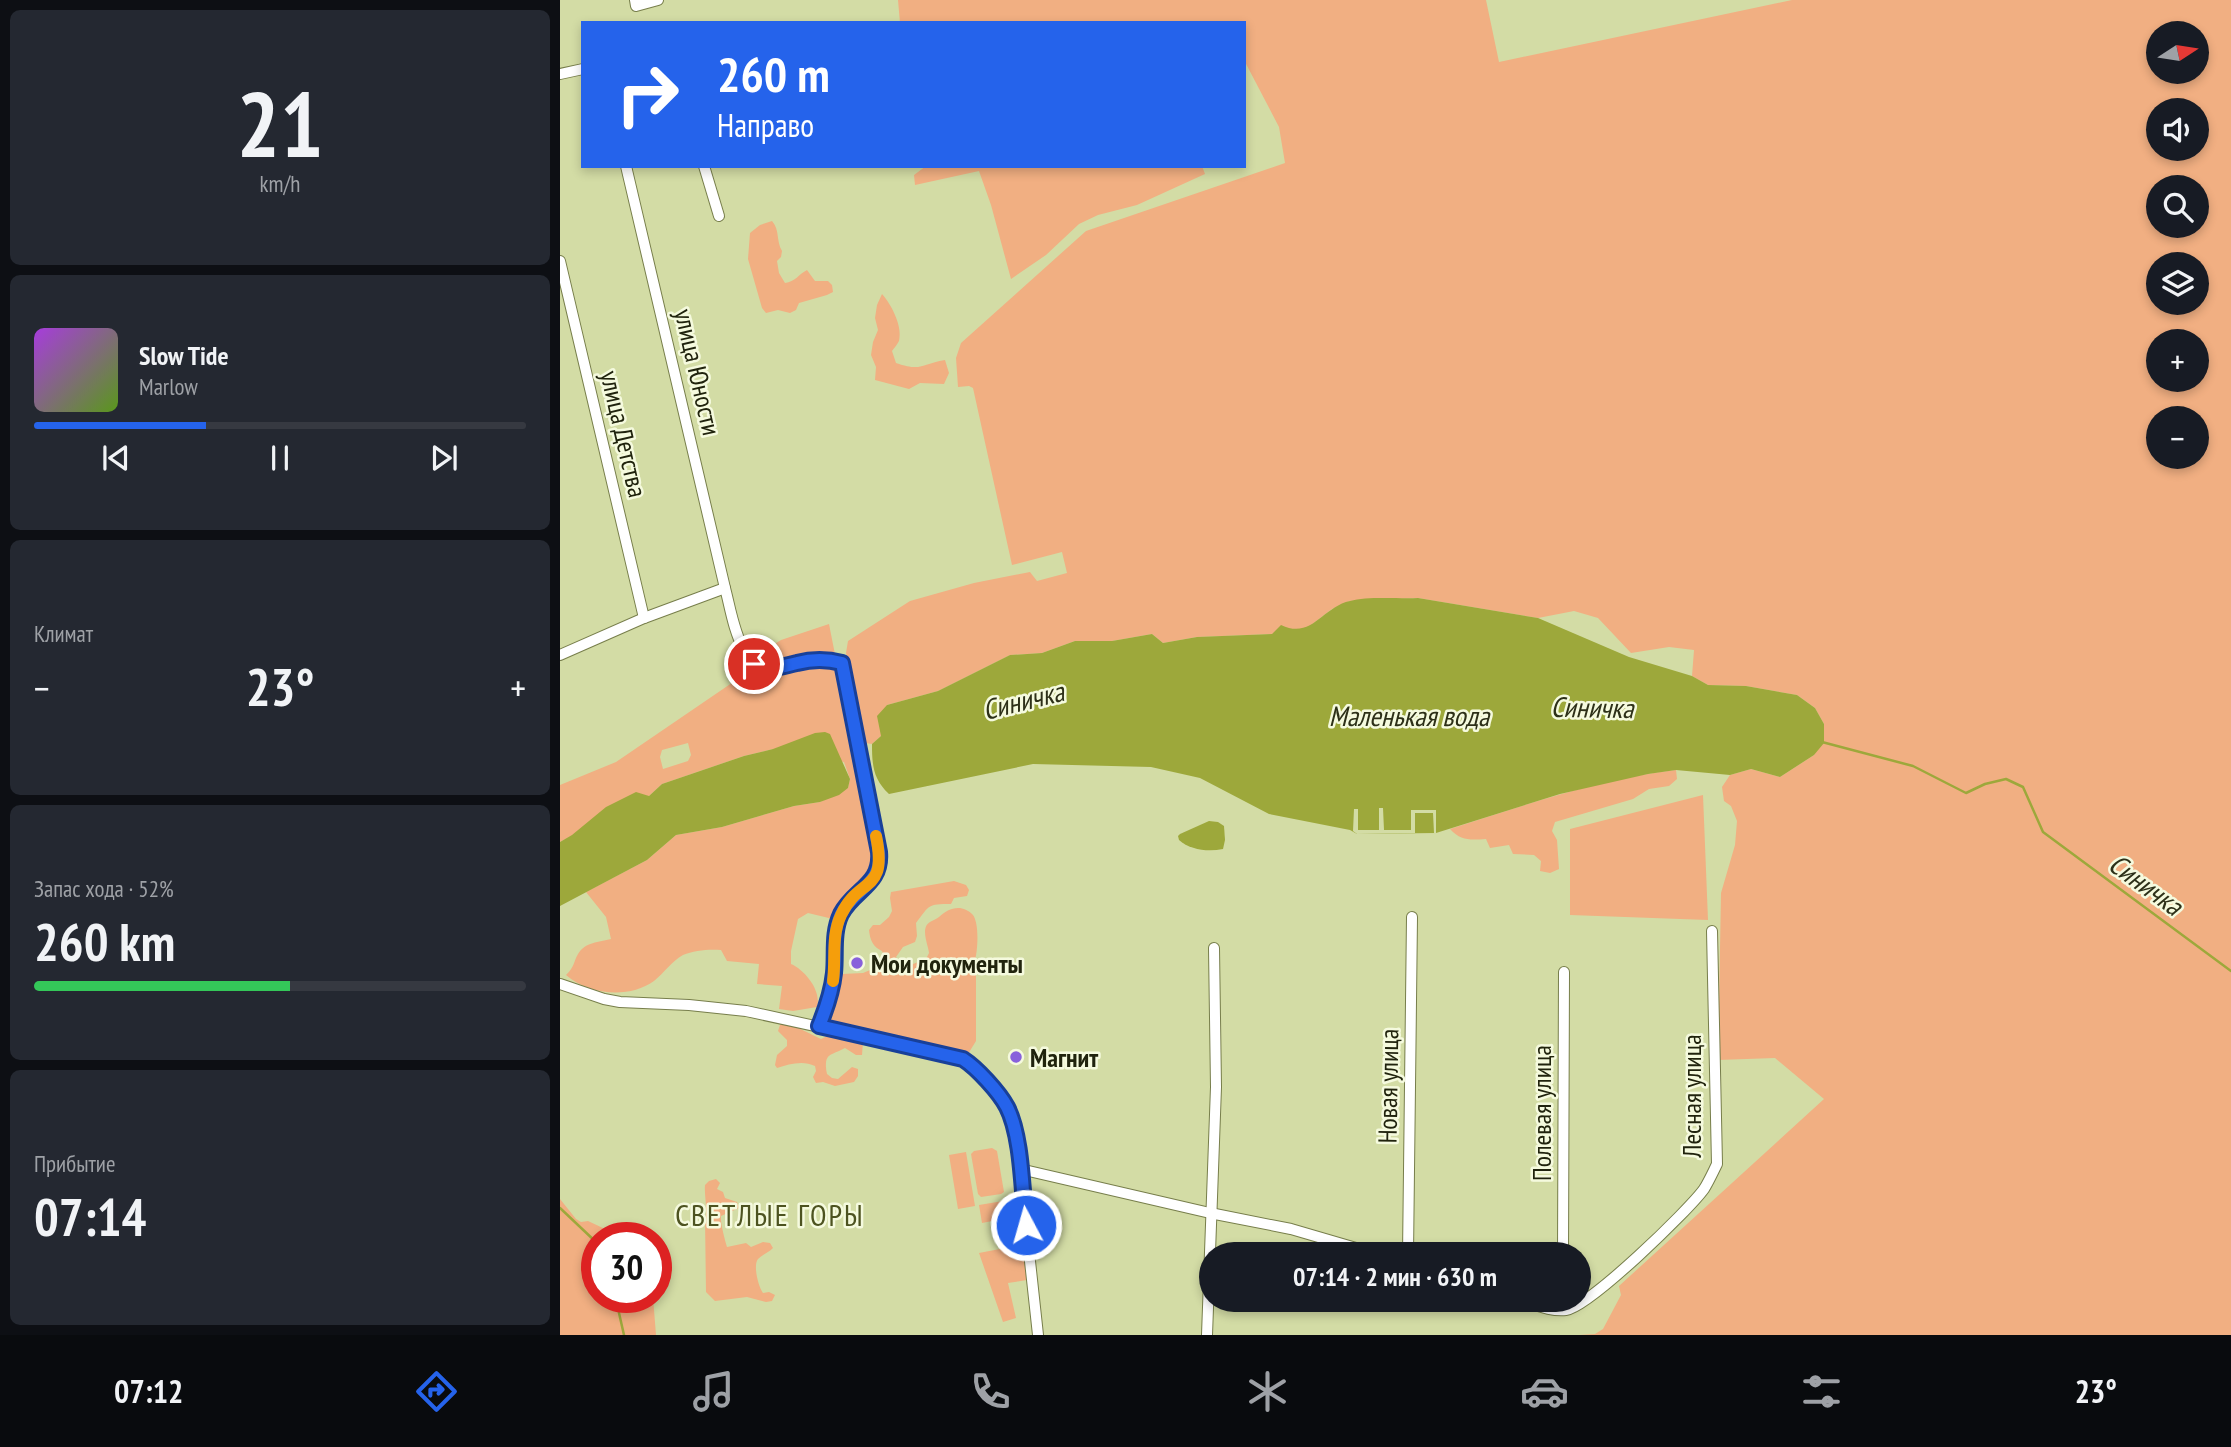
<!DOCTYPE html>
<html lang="ru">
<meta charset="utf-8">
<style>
body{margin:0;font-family:"PT Sans Narrow",sans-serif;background:#242831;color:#f1f3f6;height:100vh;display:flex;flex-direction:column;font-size:26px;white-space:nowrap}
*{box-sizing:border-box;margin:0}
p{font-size:23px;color:#9ea1a6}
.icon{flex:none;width:38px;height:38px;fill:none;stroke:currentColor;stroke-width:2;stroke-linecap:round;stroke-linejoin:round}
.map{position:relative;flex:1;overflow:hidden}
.details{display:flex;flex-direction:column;gap:10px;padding:10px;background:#0d0f14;width:560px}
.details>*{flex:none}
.hud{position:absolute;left:21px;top:21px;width:665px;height:147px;border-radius:0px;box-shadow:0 4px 10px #0003;background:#2563eb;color:#fff;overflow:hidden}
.needle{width:46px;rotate:78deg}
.controls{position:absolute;left:1586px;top:21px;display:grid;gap:14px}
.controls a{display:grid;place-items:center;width:63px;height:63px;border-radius:50%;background:#171b24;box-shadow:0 4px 10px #0003;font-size:35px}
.speed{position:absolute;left:21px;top:1222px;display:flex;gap:14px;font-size:35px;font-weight:700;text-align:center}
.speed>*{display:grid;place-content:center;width:91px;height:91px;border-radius:50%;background:#171b24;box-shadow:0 4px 10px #0003;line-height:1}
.speed .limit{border:10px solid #d22;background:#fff;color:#111}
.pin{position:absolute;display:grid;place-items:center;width:60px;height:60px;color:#fff;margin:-30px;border:4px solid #fff;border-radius:50%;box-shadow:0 2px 7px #0007}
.me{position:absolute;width:77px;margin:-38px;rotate:354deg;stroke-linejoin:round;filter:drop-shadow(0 0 5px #0008)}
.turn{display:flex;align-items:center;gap:24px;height:147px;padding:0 21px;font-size:32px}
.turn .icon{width:91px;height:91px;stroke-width:2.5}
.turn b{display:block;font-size:49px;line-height:60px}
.big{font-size:52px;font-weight:700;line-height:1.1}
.details .card{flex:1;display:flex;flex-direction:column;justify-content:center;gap:10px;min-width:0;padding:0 24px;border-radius:10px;background:#242831}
.details .dial{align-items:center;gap:0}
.dial b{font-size:91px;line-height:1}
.song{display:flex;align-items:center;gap:21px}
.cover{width:84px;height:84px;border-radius:10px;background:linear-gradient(135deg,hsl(280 70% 55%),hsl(90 70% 35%))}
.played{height:7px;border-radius:4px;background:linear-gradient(90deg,#2563eb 35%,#363941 35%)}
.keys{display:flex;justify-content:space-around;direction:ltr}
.heat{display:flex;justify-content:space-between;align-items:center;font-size:38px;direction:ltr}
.charge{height:10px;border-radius:5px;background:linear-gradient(90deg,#34c759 52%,#363941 0)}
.trip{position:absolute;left:639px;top:1242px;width:392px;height:70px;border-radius:35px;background:#171b24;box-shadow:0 4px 10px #0003;font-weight:700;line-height:70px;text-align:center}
.tabs{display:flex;height:112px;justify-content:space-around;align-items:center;background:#090b0e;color:#9ea1a6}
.tabs .icon{width:49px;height:49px}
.tabs .current{color:#2563eb}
.tabs b{font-size:32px;color:#f1f3f6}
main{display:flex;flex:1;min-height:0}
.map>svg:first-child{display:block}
.green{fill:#f1af82;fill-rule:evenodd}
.water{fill:#9da83b}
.pier{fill:#d3dca5}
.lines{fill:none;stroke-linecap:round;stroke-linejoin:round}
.stream{stroke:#9da83b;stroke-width:2.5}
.street-casing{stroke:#777e4b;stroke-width:12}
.street{stroke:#fff;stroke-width:10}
.route-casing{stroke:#184099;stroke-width:18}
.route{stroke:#2563eb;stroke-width:12}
.slow{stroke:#f59e0b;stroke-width:12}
.poi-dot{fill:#8861db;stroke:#f5fade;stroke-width:2.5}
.labels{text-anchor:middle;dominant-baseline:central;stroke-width:5;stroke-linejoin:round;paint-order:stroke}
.street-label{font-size:26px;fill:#20230d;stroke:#f5fade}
.poi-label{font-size:26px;font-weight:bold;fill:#20230d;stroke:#f5fade;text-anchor:start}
.water-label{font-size:28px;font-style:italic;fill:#2d3018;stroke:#f5fade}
.quarter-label{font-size:30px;letter-spacing:2px;fill:#4d5320;stroke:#f5fade}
</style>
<main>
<section class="details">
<div class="card dial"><b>21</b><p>km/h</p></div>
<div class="card">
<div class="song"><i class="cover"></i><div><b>Slow Tide</b><p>Marlow</p></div></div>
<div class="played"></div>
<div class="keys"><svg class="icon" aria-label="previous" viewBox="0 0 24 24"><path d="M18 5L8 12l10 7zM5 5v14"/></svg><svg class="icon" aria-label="pause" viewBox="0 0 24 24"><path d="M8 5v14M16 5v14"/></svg><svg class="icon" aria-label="next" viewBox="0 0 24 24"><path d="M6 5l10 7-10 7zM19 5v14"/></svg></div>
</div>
<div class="card"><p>Климат</p>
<div class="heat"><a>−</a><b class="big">23°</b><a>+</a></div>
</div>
<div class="card"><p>Запас хода · 52%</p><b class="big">260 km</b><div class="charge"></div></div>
<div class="card"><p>Прибытие</p><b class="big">07:14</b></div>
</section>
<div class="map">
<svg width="1671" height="1335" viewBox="0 0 1671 1335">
<rect width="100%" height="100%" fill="#d3dca5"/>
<g class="green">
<path d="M338,0h588l13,62 293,-62h439v1335h-652l16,-1 8,-5 18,-34 -2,-9 205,-187 -49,-41 -57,2 3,-167 14,-48 2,-24 -6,-15 -7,-5 -2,-14 8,-12 21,-6 29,8 34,-22 10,-31 -9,-16 -18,-13 -51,-9 -38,-1 -16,-9 2,-26 -25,-3 -38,6 -33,-35 -24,-7 -36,7 -120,-20 -68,3 -18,8 -26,20 -34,5 -75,3 -34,6 -11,-9 -40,7h-37l-33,12 -32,2 -72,36 -51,14 -6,31 -9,8 -7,-1 -19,-90 2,-12 62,-40 64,-18 56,-11 7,9 30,-8 -5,-21 -50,13 -39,-177 -4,-2 -11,1 -2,-29 5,-15 125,-112 199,-68 -6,-36 -35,-67v-37h-344zM1598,33h38v39h-38zM1598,110h38v39h-38zM1598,187h38v39h-38zM1598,264h38v39h-38zM1598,341h38v39h-38zM1598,418h38v39h-38z"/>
<path d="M366,166h276l3,8 -68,31 -39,10 -19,9 -33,31 -35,24 -20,-74 -12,-34 -64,14 -1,-10z"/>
<path d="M212,221c8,9 4,20 10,30l-1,6 -4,4 2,12 6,10c10,-1 14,-9 22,-13l8,11h13l4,4 1,7 -6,3 -28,8 -3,7 -6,3 -12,-3 -12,3 -4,-5 -14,-49 2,-26 10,-8z"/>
<path d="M322,294c9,10 21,32 17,47 -2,4 -5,7 -7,10l4,12c26,9 25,1 49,-3l4,13 -5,11 -24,-1 -11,6 -34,-9 1,-13 -5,-12 2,-13 5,-12 -3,-12 2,-13z"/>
<path d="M269,624l46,233c-6,25 -31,38 -42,62l-25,-6 -10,6 -7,32v13c14,6 31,27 26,43l-24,4 -14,-2 3,-23 -25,-2 2,-20 -32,-3 -6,-11c-11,-1 -27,0 -38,5 -11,6 -19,18 -29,26 -25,18 -65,14 -88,-6 9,-9 7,-12 12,-21 7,-12 21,-12 33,-15l-5,-22 -20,-25 61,-32 29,-25 46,-8 72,-21 26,-4 28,-14 2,-9 -6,-17 -71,-13 -29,7 -82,28 -13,12 -89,46v-57l56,-23 129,-88 15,-21 21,-13zM128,743l3,12 -3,6 -25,8 -3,-12 2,-7z"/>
<path d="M1116,770l1,9 -8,7 -20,3 -16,10 -78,23 -3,9 5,9 2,29 -9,4 -10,-2 1,-10 -7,-6 -21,-1 -4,-9 -19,3 -4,-9c-16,1 -25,2 -36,-10 75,-24 149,-50 226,-59z"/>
<path d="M1143,795l5,125 -138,-5v-86z"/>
<path d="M394,881l12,4 3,5 -2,6 -13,2 -3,6c-24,0 -21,1 -35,19l1,13 -2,6 -12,5 -7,10 4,6 13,1 13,-5 3,-6c-1,-9 -9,-25 1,-31 3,-2 7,-3 9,-5 9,-9 23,-14 34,-2 7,9 5,44 -1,54h4v72l-8,13 -137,-31 -3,-2 14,-47 21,-1 24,-10 -5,-12c-9,-4 -12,-11 -13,-21l4,-5h7l9,-8 3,-6 -2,-13 1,-6z"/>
<path d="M226,1022l35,17 11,-5 31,8 -1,13h-6l-11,-7c-14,8 -22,4 -18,26l5,4 6,1 14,-12 6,2v7l-4,6 -19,4 -12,-4 -7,1 -3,-6 3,-6 -1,-5c-12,-6 -26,-2 -38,2l-2,-3 2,-10 10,-9v-6l-9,-9 2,-6z"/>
<path d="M432,1148l5,3 7,41 -3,2 -20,3 -3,-3 -7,-40 3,-3z"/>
<path d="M406,1152l9,54 -17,3 -9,-54z"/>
<path d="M156,1179l4,4 -3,6 6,3 2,6 12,4 2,6 -18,8c-1,6 4,24 6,31l19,-4 5,4 12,-5 7,1 3,5c-5,5 -10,6 -15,11 -5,6 0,27 5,34l6,-1 6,3 -3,6 -6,1 -19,-5 -32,4 -9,-9 -1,-74c3,-7 -1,-23 0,-33l4,-4z"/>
<path d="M0,1199l16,20 5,3 7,-1 17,8 6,8h-14v60h56l3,38h-96z"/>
<path d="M449,1200l4,17 -31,6 -3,-18z"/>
<path d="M452,1232l9,1 2,3 4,44 -19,3 8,35 -13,4 -24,-69 26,-5v-3l9,-2z"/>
</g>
<g class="water">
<path d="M858,598l120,20 91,39 63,19 16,9 38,1 51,9 18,13 9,16v19l-10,12 -34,22 -29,-8 -21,6 -54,-5 -28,4 -88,20 -124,39 -79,1 -7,-4 -81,-16 -69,-36 -49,-11 -118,-3 -144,30c-16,-15 -17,-29 -17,-50l9,-8 -4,-20 10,-11 51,-14 72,-36 32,-2 33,-12h37l40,-7 11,9 34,-6 75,-3 9,-9c31,15 41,-18 69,-24 17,-5 49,-2 68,-3z"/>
<path d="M265,732l5,2 20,45 -2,9 -9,7 -19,7 -26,4 -72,21 -46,8 -29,25 -87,46v-64l12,-7 34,-28 30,-15 13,4 13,-12 82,-28 29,-7 42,-16z"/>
<path d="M649,821l9,1 6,4 1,14 -2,9c-15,3 -33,1 -44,-9l-1,-4 2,-2z"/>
</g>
<path class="pier" d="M819,808h4l1,22h27v-20h25v23h-2l-1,-20h-18v20l-58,1 -4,-3 1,-22h4v21h21z"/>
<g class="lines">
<g class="stream">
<path d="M1262,742l91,24 53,27 19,-9 21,-5 17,8 20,45 188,139"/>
<path d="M0,1208l37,35"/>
<path d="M59,1297v16l5,22"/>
</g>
<defs>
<g id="street">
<path d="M75,0l1,6 22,-6"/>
<path d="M0,74l23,-5"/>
<path d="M66,166l99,422c8,29 14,90 57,80 21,-5 38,-10 60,-5l38,199c-4,23 -28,32 -38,52 -10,20 -5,43 -9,65 -2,16 -8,31 -14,47"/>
<path d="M144,166l15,50"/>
<path d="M0,261l84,357"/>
<path d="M0,655l84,-37 81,-30"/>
<path d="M0,984l44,15 16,3 69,3 57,6 202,44 19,6 13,12 25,30 5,12 10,54 18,166"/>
<path d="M460,1169l190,44 81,16 89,26"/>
<path d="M848,1255l4,-338"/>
<path d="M1003,1255l1,-283"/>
<path d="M958,1300c15,4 33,12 48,10 23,-3 123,-100 138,-121 5,-8 9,-17 13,-25l-5,-233"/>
<path d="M647,1335l9,-248 -2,-139"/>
</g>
</defs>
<use href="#street" class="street-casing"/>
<use href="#street" class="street"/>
</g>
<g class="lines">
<defs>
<path id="route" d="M194,664c20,7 25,3 43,-1 15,-4 30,-4 45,0l37,189c3,33 -25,37 -38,62 -9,19 -5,40 -7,59 -2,19 -8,36 -15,53l144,33c14,9 36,33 44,48 15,29 15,85 19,118"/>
</defs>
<use href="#route" class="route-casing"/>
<use href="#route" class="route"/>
<path class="slow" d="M273,981c3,-21 -2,-45 8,-66 18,-39 47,-21 35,-79"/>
</g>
<g class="poi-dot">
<circle cx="297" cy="963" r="7"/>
<circle cx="456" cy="1057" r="7"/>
</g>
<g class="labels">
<g class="street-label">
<text transform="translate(138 372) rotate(77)">улица Юности</text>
<text transform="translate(64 434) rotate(77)">улица Детства</text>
<text transform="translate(828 1086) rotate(-89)">Новая улица</text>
<text transform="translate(1131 1096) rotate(-90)">Лесная улица</text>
<text transform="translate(981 1113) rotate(-90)">Полевая улица</text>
</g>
<g class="poi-label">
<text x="311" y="963">Мои документы</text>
<text x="470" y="1057">Магнит</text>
</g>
<g class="water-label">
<text transform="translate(463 700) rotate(-14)">Синичка</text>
<text transform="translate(1032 707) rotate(1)">Синичка</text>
<text x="849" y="715">Маленькая вода</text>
<text transform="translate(1586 884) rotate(36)">Синичка</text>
</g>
<g class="quarter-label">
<text x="210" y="1214">СВЕТЛЫЕ ГОРЫ</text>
</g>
</g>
</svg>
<div class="controls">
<a><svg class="needle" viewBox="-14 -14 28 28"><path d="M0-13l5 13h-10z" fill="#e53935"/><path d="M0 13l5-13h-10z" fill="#9ea1a6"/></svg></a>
<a><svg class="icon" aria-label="sound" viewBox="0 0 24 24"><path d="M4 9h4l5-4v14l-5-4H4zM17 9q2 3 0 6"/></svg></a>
<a><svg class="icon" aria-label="search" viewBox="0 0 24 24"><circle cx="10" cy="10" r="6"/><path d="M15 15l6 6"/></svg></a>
<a><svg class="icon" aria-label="layers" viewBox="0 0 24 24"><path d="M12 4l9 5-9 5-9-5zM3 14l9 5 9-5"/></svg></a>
<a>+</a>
<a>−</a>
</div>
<div class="speed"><div class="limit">30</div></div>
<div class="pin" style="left:194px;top:664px;background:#d93025"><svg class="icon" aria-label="arrive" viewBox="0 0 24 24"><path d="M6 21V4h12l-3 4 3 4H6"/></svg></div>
<svg class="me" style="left:466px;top:1225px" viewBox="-20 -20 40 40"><circle r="17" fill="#2563eb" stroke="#fff" stroke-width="3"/><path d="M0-11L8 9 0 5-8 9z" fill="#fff"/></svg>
<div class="trip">07:14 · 2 мин · 630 m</div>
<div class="hud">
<div class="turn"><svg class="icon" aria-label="right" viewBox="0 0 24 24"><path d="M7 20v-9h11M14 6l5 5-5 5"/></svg><div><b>260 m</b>Направо</div></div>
</div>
</div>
</main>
<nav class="tabs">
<b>07:12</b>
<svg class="icon current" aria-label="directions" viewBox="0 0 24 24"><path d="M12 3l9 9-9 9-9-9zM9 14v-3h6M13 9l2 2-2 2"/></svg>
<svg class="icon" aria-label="music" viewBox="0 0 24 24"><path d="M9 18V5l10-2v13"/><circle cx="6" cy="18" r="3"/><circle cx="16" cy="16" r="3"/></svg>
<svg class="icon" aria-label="phone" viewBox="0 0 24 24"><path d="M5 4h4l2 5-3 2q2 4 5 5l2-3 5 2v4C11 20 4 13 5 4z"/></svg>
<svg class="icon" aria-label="climate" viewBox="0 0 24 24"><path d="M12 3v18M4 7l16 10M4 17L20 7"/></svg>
<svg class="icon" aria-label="car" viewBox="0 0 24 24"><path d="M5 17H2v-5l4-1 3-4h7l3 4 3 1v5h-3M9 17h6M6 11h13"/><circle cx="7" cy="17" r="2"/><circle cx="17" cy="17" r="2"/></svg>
<svg class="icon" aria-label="filters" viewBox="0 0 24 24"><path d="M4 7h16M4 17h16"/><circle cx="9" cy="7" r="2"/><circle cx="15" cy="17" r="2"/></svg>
<b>23°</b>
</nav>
